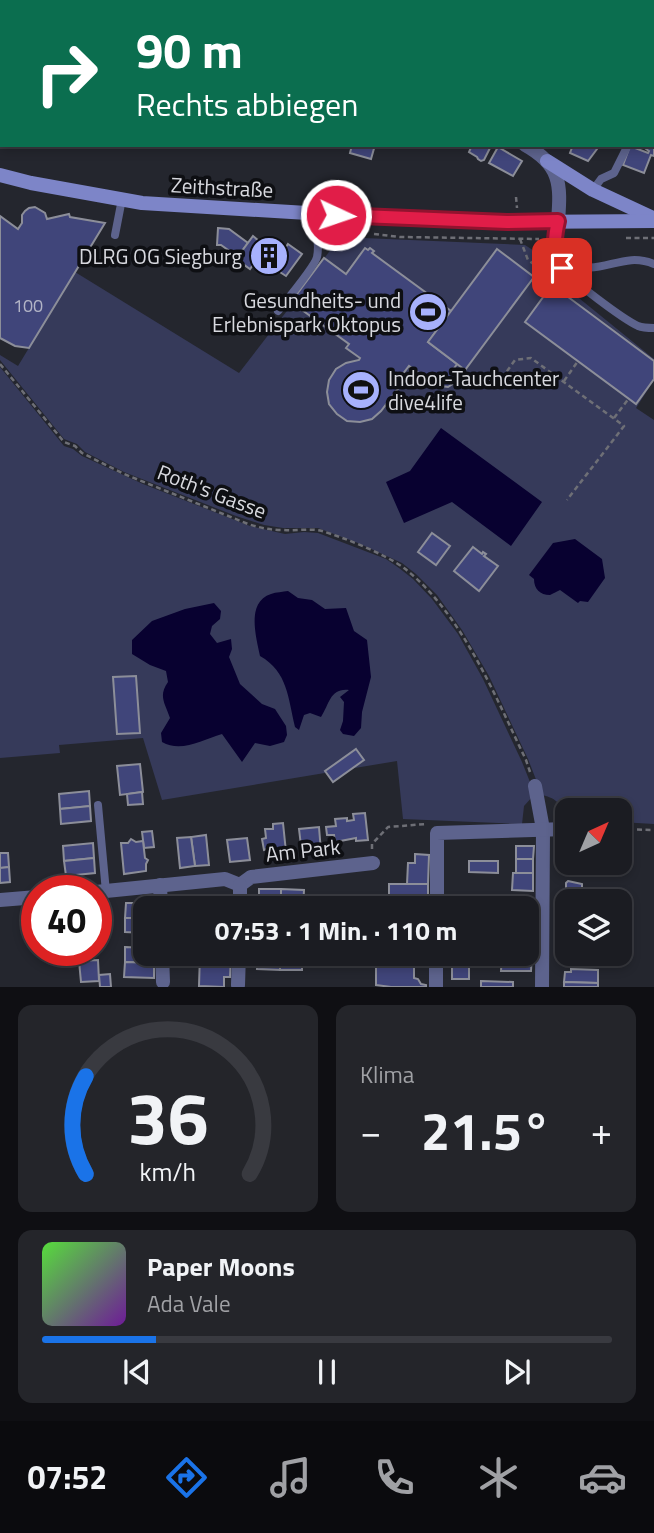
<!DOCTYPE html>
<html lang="de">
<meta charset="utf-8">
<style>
body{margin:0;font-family:"Titillium Web",sans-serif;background:#24252a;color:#f1f3f6;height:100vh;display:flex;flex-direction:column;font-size:26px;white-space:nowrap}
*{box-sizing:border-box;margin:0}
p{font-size:23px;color:#a0a1a5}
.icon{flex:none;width:38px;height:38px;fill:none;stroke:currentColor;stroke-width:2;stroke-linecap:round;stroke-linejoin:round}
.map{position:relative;height:987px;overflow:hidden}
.details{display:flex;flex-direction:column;gap:18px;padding:18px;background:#0f0f13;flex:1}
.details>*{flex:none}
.hud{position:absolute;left:0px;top:0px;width:654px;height:147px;box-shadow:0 4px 10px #0003,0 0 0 2px #393a40;background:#0b6e4f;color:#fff;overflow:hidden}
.needle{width:46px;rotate:44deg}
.tools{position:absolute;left:555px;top:798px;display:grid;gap:14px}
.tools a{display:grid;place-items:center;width:77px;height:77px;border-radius:14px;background:#1b1c22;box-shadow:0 4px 10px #0003,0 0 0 2px #393a40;font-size:35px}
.speed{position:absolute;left:21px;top:875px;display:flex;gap:14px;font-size:35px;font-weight:700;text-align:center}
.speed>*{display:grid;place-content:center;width:91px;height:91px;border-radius:50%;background:#1b1c22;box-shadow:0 4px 10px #0003,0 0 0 2px #393a40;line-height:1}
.speed .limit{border:10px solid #d22;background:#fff;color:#111}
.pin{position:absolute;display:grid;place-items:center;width:60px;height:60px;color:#fff;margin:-30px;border-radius:14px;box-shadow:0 4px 10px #0006}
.me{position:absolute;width:77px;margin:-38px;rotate:93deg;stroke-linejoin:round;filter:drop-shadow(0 0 5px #0008)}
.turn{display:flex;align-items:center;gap:24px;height:147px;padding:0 21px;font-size:32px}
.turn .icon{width:91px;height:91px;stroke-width:2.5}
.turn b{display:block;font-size:49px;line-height:60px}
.big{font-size:52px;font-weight:700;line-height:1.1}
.details .card{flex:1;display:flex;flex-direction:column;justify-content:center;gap:10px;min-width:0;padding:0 24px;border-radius:14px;background:#24252a}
.details .dial{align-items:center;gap:0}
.dial svg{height:182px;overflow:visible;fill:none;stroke:#393a40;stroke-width:7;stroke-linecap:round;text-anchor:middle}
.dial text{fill:#f1f3f6;stroke:none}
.song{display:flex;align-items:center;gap:21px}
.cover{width:84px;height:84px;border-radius:10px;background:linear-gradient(135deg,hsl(110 70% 55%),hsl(280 70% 35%))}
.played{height:7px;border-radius:4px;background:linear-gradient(90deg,#1a73e8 20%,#393a40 20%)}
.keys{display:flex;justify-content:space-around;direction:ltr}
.heat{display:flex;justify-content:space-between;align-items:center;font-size:38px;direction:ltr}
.details .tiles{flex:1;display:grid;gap:18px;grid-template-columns:1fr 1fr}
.card:last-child{grid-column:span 2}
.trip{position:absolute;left:133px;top:896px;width:406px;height:70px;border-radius:14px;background:#1b1c22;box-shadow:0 4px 10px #0003,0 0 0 2px #393a40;font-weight:700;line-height:70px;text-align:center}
.menu{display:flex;height:112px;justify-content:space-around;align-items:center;background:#0b0b0e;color:#a0a1a5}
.menu .icon{width:49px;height:49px}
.menu .on{color:#1a73e8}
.menu b{font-size:32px;color:#f1f3f6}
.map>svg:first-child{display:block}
.green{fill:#363a5a}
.water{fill:#080130}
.building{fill:#40457a;stroke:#8c8e99;stroke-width:2}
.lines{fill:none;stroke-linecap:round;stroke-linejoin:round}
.path{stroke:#6e6f76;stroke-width:2.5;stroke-dasharray:5 3.5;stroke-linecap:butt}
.lane{stroke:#5d638d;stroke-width:8}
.street{stroke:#5d638d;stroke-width:14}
.secondary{stroke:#7d85c8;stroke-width:14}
.route-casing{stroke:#92132f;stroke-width:18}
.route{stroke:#e11d48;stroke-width:12}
.labels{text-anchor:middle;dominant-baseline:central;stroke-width:7;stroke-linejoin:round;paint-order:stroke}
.number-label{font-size:18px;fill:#b2b4c6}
.street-label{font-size:21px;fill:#d8d9df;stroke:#0e0f13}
.poi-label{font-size:21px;fill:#d8d9df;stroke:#0e0f13;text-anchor:end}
</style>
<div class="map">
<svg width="654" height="987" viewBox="0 0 654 987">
<rect width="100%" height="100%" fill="#24262e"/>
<g class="green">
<path d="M340,237l185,8 23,15 12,21 9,9 85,69v21l-18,28 18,12v404l-34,-2v-12h-53v9c-8,-15 -8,-20 -25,-24l-14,-36 -39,-83 -27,-46 -25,-35 -21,-21 -14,-11 -44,-20 -40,-15h-35l-19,-3 -28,-9 -112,-44 -39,-20 -8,-8 -13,-5 -64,-79v-5l18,11 57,-94 164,101 54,-70 -1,-1z"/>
<path d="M0,367l64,79 9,3 9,7 61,28 107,42 35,8 19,-2 14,1 68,26 13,9 14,11 19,20 26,35 25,45 39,83 8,20 3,14 -9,10 -2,18 -119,-5 -6,-58 -235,39 -19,-62 -84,7 1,8 -60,5z"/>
</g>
<g class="water">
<path d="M441,428l101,74 -31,44 -59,-44 -48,21 -18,-41 24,-11z"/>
<path d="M575,539l27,20 3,19 -17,24 -8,-1 -2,2 -18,-13 -10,5c-10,0 -16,-6 -16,-16l-5,-4 24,-32z"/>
<path d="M288,591l10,7 14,2 13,9 21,-1 8,23 13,9 4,37 -9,35 -1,16 -7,8 -11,-2 -3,-4 3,-9 1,-19 -4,-5 9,-7c-19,-2 -19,13 -28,27l-11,-4 -6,2 -5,15 -4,-3c-7,-29 -7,-55 -35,-71 -4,-20 -14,-54 11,-62 5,-2 12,-2 17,-3z"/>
<path d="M214,603l7,8 -1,8 -8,7 -2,8 7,9 14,-4 1,10 -3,8 11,27 22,20 13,5 11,17 1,9 -3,7 -14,4 -15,-3 -13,19 -20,-28c-20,6 -41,19 -60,8l-1,-9 9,-15c-5,-15 -12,-22 -2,-36l-2,-11 -16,-6 -18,-11v-14l20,-19 33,-12z"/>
</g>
<g class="building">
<path d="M2,22v117h-2v-111z"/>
<path d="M654,142v14l-3,-1 -7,18 -21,-8 7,-19 18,7 1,-2 -3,-2 2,-4 3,2z"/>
<path d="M352,145h23l-4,14 -21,-6z"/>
<path d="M472,145h14l4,3 -6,12 -3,1 -3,-2 -1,-2 -8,-5z"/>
<path d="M573,145h27l-12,16 -18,-8z"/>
<path d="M498,147l24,14 -9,15 -24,-13z"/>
<path d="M35,207l10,6 2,6 22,-5 1,3 35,6 -76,125 -14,-2 -15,-8v-122l18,13 4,-6v-8l3,-4 4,-3z"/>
<path d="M218,228l11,1 19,14 -10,14 -17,-12h-4z"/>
<path d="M253,236l13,11 -16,22 -14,-10z"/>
<path d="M270,240l14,10 -16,23 -14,-10z"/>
<path d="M288,244l14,10 -16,22 -14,-9z"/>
<path d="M365,248l3,2 2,-2 4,3 -2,2 79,58 -23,31 29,22 -4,6 3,6 -2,7 -6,4 -7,-1 -2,2 -30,-22 -7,9 4,3 -25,33 -9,8 -12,3 -13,-1 -10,-7 -8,-10 -2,-12 2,-12 7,-11 10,-6 13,-3 1,-2 -14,-10 3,-4 -58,-42 33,-44 22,16z"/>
<path d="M497,249l37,28 -69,93 -37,-28z"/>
<path d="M552,285l102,76v18l-18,25 -111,-82z"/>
<path d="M432,533l18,13 -14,19 -18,-13z"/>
<path d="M473,547l9,7 1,-2 3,2 -2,2 14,10 -19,25 -25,-20z"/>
<path d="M136,676l4,57 -23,1 -4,-57z"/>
<path d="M356,749l8,11 -31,22 -8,-11z"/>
<path d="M140,764l3,28 -23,3 -3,-29z"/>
<path d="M89,791l1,15 -30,3 -1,-15z"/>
<path d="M142,792l1,12 -15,1 -1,-11z"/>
<path d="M90,806l1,15 -30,3 -1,-15z"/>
<path d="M365,813l3,27 -12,1v-3l-21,4 -1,-7h-7l-1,-8 10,-1 -1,-7 12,-1v3l7,-1 -1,-6z"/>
<path d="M283,823l3,29h-3l1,4 -8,1 -1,-4 -7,1 -1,-5 -3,1 -2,-11 4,-1 -1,-9h8v-5z"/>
<path d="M319,827l2,25 -19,2 -3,-25z"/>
<path d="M152,831l2,16 -10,1 -2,-16z"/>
<path d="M206,835l3,30 -14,1 -4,-29z"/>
<path d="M191,837l4,29 -15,2 -3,-30z"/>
<path d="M247,838l3,22 -20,2 -3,-22z"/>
<path d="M131,839l5,3 7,-1 2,17 3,2 -2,4v7l-22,3 -3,-31h7z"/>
<path d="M93,843l1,15 -30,3 -1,-15z"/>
<path d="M516,846h18l-1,13h-17z"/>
<path d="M0,853h8l1,14 -9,1z"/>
<path d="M415,854l14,1 -1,29h-21l1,-21h7z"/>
<path d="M94,858l1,15 -29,3 -2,-15z"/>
<rect x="516" y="859" width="17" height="14"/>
<path d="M469,861h29v12l-29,-1z"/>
<path d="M9,867l1,15 -10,1v-15z"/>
<path d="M513,873h20v18l-21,-1z"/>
<path d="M568,881l14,3v17h-15l-1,3v-21z"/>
<path d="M389,884h39v24h-52v-7h13z"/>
<rect x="259" y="889" width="22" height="19"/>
<path d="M281,889l23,1 -1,18h-22z"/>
<path d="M201,898h29v10h-30z"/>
<path d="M450,902h27l-1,6h-26z"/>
<path d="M126,903h29v5h-10v10h-20z"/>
<path d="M515,903h18l-1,23h-5v-18h-12z"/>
<path d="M125,918h20v15l-20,-1z"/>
<path d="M125,947l20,1v6h10l-1,9 -29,-1z"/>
<path d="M200,954h31l-1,23h-6v10l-25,-1z"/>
<path d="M258,954h22v16l-23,-1z"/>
<rect x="280" y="954" width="22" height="16"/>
<path d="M502,954h30l-1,17h-30z"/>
<path d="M98,960l1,21 -18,1 -2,-21z"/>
<path d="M125,962l29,1v15l-30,-1z"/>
<rect x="452" y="963" width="17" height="16"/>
<path d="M376,965l38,1v12l4,1 3,5 5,1v2h-35l-15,-2z"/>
<path d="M571,969l27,1v13l-34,-1 1,-10h6z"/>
<path d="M110,974l1,13h-11l-1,-12z"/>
<path d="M481,981l32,1v5h-32z"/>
<path d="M564,982l34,1v4h-34z"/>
</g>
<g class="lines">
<g class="path">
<path d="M395,2l2,-2"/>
<path d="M516,197l1,11"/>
<path d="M374,234l26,3 139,2"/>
<path d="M626,238h28"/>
<path d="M520,239l8,21 27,20"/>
<path d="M0,364l64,78 11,4 7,7 42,21 124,50c12,4 23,6 36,6 12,1 26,-2 38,1 23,7 63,23 82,37 58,45 91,128 122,192l4,12"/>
<path d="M564,381l14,-20"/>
<path d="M497,385l18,-25 16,-2 93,68 -57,74"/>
<path d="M614,418l15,-20"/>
<path d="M620,829l34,1"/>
<path d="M372,849v-5l16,-17 38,-3"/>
</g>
<g class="lane">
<path d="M653,99l1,-2"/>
<path d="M593,190l8,-11 13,-6 14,-28"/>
<path d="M558,221c-4,16 -6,33 5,48 9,12 60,50 75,57 5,2 10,2 16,2"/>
<path d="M115,235l7,-36"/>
<path d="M559,252c35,36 57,-4 95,12"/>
<path d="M278,311c8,-10 37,-45 39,-54 3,-14 -1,-30 -5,-44"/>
<path d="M98,805l8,87"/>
</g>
<g class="street">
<path d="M281,0l2,2"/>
<path d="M466,2l1,-2"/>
<path d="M525,145c36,20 36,39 33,76"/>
<path d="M535,786l8,43 -1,158"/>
<path d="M160,885l1,23"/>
<path d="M96,892l129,-13 15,6 11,-8 122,-14"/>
<path d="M0,900l37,-3"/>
<path d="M240,908v-23"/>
<path d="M437,908v-75l130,-4"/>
<path d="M162,954l1,28"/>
<path d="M238,985l1,-31"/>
<path d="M436,987v-33"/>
</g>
<g class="secondary">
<path d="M547,161l46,29 60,28"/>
<path d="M0,175l31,8 111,20 264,16 113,3 135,-1"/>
</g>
</g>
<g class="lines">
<defs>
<path id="route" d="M336,215l171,7 51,-1c-5,22 -4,26 4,47"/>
</defs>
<use href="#route" class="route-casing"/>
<use href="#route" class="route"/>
</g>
<defs>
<symbol id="building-disc" viewBox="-11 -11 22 22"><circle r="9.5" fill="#a7b1fc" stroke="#0e0f13"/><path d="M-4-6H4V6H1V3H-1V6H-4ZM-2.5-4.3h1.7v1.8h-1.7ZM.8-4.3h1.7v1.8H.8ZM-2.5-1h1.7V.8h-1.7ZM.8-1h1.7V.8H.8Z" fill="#111"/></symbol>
<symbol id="stadium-disc" viewBox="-11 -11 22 22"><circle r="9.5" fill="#a7b1fc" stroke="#0e0f13"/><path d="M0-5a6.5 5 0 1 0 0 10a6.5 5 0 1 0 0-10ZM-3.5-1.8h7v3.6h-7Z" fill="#111"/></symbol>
</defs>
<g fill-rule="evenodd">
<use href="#building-disc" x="247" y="234" width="44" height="44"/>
<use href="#stadium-disc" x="406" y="290" width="44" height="44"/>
<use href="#stadium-disc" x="339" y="368" width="44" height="44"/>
</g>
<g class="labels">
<g class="number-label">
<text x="28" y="305">100</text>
</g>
<g class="street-label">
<text transform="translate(222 187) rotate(3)">Zeithstraße</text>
<text transform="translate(212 491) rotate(21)">Roth's Gasse</text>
<text transform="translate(303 850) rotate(-6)">Am Park</text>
</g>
<g class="poi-label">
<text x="242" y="256">DLRG OG Siegburg</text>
<text x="401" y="300">Gesundheits- und<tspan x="401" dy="24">Erlebnispark Oktopus</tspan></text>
<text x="388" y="378" text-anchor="start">Indoor-Tauchcenter<tspan x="388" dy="24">dive4life</tspan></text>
</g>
</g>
</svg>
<div class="tools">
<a><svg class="needle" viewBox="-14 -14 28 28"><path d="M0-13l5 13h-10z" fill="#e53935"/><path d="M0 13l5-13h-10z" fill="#a0a1a5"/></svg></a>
<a><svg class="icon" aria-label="layers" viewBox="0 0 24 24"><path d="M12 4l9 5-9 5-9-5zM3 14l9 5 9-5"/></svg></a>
</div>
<div class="speed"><div class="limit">40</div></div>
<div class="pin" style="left:562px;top:268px;background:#d93025"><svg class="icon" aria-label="arrive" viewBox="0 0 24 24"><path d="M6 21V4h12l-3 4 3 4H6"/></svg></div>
<svg class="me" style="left:336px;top:215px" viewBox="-20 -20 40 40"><circle r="17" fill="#e11d48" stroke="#fff" stroke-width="3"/><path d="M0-11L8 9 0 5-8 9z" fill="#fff"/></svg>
<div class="trip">07:53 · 1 Min. · 110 m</div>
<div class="hud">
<div class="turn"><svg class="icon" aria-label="right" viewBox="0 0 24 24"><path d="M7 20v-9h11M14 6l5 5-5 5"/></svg><div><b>90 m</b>Rechts abbiegen</div></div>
</div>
</div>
<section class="details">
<div class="tiles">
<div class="card dial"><svg viewBox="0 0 100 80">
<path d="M14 69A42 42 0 1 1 86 69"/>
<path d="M14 69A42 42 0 0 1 14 26" stroke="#1a73e8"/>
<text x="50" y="56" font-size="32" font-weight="700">36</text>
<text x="50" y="72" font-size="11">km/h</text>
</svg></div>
<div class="card"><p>Klima</p>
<div class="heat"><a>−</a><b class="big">21.5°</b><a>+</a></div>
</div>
<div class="card">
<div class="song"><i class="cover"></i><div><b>Paper Moons</b><p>Ada Vale</p></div></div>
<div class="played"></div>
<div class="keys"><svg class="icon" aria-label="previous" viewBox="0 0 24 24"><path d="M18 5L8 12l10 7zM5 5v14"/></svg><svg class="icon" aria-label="pause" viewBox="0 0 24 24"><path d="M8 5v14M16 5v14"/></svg><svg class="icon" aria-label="next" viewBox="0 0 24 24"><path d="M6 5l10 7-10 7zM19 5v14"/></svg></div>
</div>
</div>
</section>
<nav class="menu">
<b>07:52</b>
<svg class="icon on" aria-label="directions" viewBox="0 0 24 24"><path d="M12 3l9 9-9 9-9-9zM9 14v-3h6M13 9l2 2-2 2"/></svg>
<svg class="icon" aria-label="music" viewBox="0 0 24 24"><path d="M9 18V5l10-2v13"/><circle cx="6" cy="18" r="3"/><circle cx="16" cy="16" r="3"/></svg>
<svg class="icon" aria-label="phone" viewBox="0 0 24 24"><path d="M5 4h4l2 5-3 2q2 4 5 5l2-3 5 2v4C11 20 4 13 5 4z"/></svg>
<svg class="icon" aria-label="climate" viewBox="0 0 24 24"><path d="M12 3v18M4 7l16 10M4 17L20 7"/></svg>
<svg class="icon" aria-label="car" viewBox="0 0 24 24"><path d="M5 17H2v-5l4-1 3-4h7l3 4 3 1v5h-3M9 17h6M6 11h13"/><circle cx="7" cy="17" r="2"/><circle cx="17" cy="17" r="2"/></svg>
</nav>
